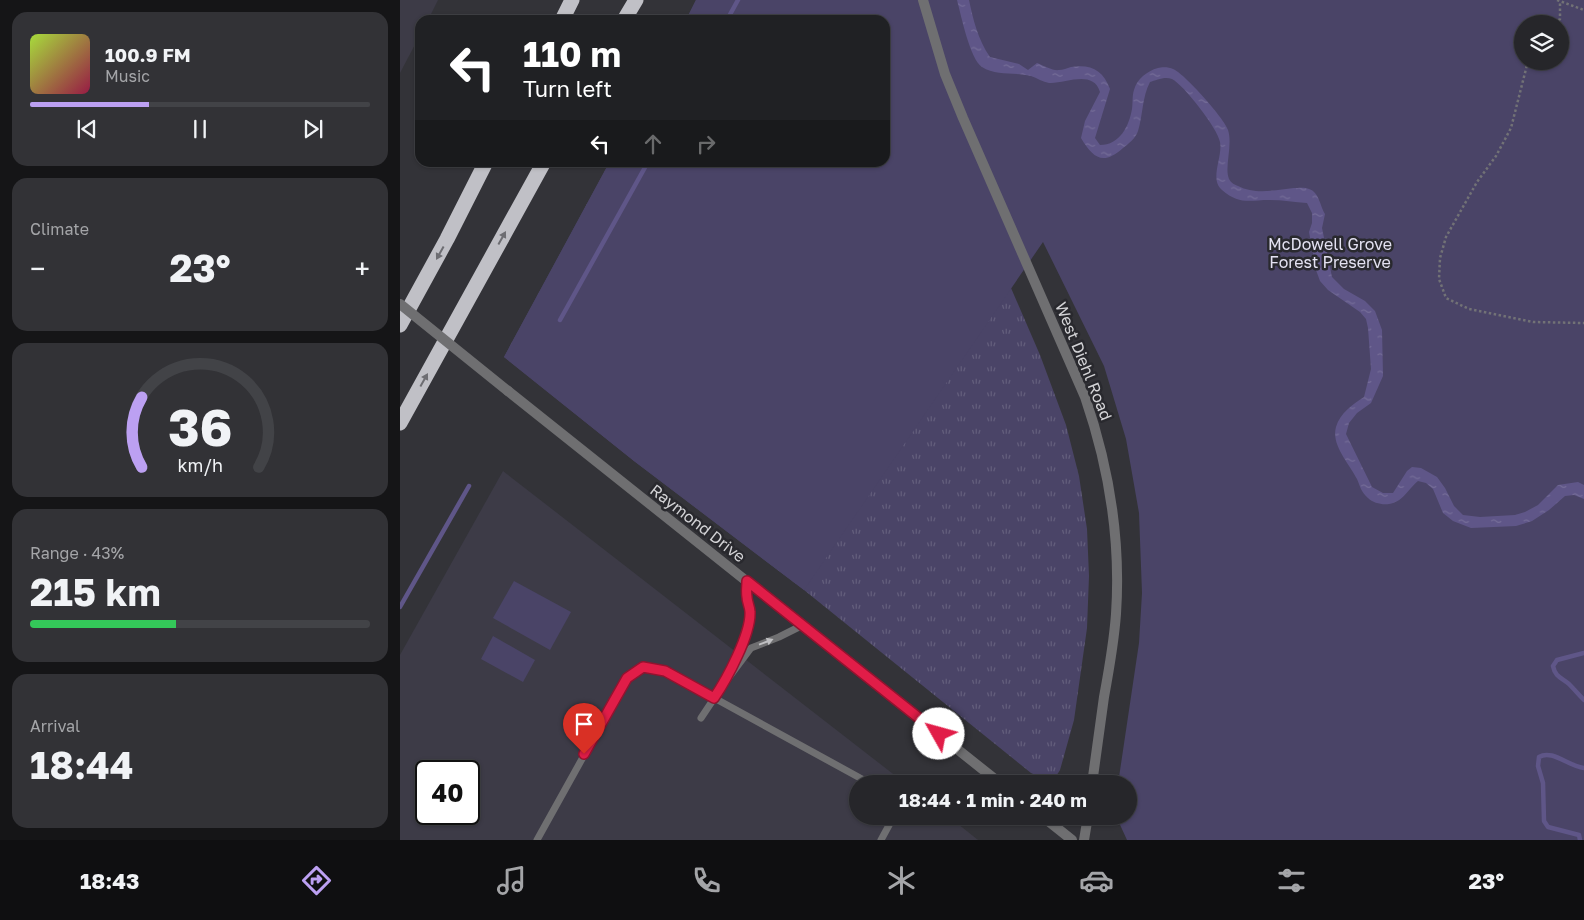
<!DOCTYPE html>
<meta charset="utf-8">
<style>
body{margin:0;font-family:"Golos Text",sans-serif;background:#323236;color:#f1f3f6;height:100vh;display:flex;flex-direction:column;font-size:19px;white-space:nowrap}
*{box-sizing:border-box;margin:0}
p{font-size:16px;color:#a4a5a8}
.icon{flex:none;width:28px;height:28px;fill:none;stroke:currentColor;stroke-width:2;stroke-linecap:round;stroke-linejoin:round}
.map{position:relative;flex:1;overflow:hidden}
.sheet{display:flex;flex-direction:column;gap:12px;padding:12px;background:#151517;width:400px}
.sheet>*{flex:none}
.banner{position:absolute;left:15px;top:15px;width:475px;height:152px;border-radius:15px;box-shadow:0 1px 4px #0004,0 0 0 1px #424347;background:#202124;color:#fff;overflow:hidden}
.tools{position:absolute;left:1114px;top:15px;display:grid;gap:10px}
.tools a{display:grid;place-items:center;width:55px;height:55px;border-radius:50%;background:#26262a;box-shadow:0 1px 4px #0004,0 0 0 1px #424347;font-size:25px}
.speed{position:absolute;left:15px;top:760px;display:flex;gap:10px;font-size:25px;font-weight:700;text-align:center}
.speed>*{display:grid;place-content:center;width:65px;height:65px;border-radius:50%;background:#26262a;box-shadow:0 1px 4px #0004,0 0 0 1px #424347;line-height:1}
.speed .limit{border:2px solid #111;border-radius:8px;background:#fff;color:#111}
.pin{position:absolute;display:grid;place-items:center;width:42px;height:42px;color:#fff;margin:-51px -21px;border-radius:50% 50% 50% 0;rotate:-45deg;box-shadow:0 0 5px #0007}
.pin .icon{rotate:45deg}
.me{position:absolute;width:55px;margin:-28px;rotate:308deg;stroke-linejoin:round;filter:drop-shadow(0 0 4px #0008)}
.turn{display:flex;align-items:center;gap:18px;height:105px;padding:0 25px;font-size:22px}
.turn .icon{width:65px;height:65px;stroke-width:2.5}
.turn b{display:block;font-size:35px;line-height:42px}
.lanes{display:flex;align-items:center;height:48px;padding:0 25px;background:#0003;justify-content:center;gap:25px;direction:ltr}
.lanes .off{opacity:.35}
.big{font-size:38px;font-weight:700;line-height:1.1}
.sheet .widget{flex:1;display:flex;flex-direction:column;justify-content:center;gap:8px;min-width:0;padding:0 18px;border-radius:15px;background:#323236}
.sheet .dial{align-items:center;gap:0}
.dial svg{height:130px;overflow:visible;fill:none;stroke:#424347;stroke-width:7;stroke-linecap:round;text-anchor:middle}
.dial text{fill:#f1f3f6;stroke:none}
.song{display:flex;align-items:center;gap:15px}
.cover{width:60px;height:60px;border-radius:8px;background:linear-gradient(135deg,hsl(80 70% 55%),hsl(340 70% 35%))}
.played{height:5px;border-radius:2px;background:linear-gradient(90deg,#bca0f2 35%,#424347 35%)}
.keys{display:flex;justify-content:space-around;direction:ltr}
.heat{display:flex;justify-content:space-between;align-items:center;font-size:28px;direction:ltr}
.charge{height:8px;border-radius:4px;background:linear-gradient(90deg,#34c759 43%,#424347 0)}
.trip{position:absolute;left:449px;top:775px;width:288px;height:50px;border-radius:25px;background:#26262a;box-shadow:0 1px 4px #0004,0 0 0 1px #424347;font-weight:700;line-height:50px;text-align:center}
.dock{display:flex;height:80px;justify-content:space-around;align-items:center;background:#0f0f11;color:#a4a5a8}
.dock .icon{width:35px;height:35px}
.dock .active{color:#bca0f2}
.dock b{font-size:22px;color:#f1f3f6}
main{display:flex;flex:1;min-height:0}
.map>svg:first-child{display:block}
.built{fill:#3d3b47;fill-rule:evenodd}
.grass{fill:url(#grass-tufts)}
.green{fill:#4a4467;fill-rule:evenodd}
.water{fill:url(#water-ripples)}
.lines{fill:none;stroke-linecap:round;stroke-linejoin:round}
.stream{stroke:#5f5688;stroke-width:4.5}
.path{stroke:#727276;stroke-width:2.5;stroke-dasharray:2.5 2.5;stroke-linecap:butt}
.service{stroke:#6f6f71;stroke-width:7}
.tertiary{stroke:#6f6f71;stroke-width:10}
.motorway{stroke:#c0c0c6;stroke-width:15}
.tertiary-bridge{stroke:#6f6f71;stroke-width:10}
.oneway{fill:#6d6d72}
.oneway2{fill:#bfbfc2}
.route-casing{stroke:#92132f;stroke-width:12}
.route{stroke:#e11d48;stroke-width:9}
.labels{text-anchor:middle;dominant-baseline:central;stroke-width:5;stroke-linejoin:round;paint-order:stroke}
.park-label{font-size:16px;fill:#e4e2f2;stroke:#29292e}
.street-label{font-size:16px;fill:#d3d3d6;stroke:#29292e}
</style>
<main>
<section class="sheet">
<div class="widget">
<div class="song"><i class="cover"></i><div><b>100.9 FM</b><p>Music</p></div></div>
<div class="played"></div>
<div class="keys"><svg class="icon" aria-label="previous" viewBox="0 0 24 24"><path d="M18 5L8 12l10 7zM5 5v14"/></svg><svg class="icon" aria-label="pause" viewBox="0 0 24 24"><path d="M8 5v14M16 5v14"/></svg><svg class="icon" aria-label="next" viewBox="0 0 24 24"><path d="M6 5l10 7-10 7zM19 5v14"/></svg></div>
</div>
<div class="widget"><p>Climate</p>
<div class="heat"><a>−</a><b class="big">23°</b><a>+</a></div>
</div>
<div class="widget dial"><svg viewBox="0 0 100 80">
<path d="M14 69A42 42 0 1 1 86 69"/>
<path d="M14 69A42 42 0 0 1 14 26" stroke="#bca0f2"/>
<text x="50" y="56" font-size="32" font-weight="700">36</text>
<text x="50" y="72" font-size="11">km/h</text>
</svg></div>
<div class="widget"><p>Range · 43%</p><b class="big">215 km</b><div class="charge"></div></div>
<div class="widget"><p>Arrival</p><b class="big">18:44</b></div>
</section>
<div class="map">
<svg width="1184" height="840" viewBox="0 0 1184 840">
<defs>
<pattern id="grass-tufts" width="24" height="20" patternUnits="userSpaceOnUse" patternTransform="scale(1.25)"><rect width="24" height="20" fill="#4a4467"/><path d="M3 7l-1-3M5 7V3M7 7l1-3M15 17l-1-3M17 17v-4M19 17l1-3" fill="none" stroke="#635e7c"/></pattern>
<pattern id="water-ripples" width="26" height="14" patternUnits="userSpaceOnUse" patternTransform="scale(1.25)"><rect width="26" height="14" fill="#5f5688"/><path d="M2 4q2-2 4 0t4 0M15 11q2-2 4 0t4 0" fill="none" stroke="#756d98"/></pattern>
</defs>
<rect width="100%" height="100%" fill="#333338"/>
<g class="built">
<path d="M0,0h38l-10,20h-8v15l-20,38z"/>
<path d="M103,471l403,313h-48v32h90l30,24h-578v-185zM26,771h43v43h-43z"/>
</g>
<path class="grass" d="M296,0h207l108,288 29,67 26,70 13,51 8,53 2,47 -2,52 -13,92 -14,50c-9,15 -15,9 -29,3l-227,-183 -170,-129 -130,-104 105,-194 276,-1v-142h-199z"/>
<g class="green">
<path d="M296,0h888v840h-457l-11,-24h12v-32h-10l21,-141 3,-50 -3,-80 -13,-74 -22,-73 -61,-124 -239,348 -170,-129 -130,-104 105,-194 276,-1v-142h-199zM1122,24h38v37h-38z"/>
<path d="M114,581l57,31 -21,38 -57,-32z"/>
<path d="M93,636l42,24 -12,22 -42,-23z"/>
</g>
<path class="water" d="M557,0h12c4,19 9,40 21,57l29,7 9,6 9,-7c7,3 16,8 22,7 4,0 8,-2 12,-3 20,-3 32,3 39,22l-15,49 5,7c20,0 29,-19 32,-36 1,-6 0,-13 2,-19 3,-11 13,-19 24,-22 4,-1 11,-1 15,1 11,4 52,50 55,61 5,15 -4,38 1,49 2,4 6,6 9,7 17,9 38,4 56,2 4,0 11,-1 15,1 10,3 11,17 16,25l-3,14 10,49 12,12 21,12 10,10 7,19 1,46 -12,27 -14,10 -8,10 -3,11 26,53 11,6h10l14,-22 5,-4 9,1 16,9 8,11 9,18 9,9 17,2 35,-2 10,-3 13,-7 20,-20 20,-3 6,3v14l-10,-4 -9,1 -16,14 -17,11 -16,5 -45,2 -18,-7 -10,-8 -10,-24 -7,-6 -8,-2c-10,8 -15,21 -29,23 -7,1 -16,-1 -21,-6 -7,-6 -8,-12 -11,-19 -8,-16 -26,-34 -21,-52 4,-14 17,-23 28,-30l7,-28 -3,-41 -2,-9 -6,-7 -32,-22 -8,-9 -4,-11 -7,-38 3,-9v-10l-5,-10c-12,-1 -25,-3 -38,-3 -19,0 -30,5 -47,-10 -13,-11 1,-33 -2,-48 -2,-13 -36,-57 -48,-63 -7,-3 -16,1 -22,3 -8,15 -7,33 -12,49 -2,7 -10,13 -15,17 -20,18 -30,10 -42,-10l4,-17 15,-29c-7,-23 -35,-8 -51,-9 -6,-1 -12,-5 -18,-7 -15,-4 -35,0 -49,-9 -12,-8 -21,-52 -25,-67z"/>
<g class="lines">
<g class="stream">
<path d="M327,20l11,-20"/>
<path d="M160,320l88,-158"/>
<path d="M0,607l69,-121"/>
<path d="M1184,653l-27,7 -4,6c2,11 9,12 16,18 5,5 10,11 15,16"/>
<path d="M1180,840l-1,-5 -31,-8 -4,-6 -1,-38 -5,-17 1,-9c13,-8 29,9 45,11"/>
</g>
<g class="path">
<path d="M1157,0l27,10"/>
<path d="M1155,24l5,-5v-17"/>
<path d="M1128,61l-17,67 -15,28 -19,26 -31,55 -6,21 -1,21 7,19 23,11 64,13 51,1"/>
</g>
<g class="service">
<path d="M328,674l13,-28 7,-19 2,-16 -3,-13v-17"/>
<path d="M301,718l20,-30 30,-40 28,-11 24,-12"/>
<path d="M137,840l90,-162 16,-11 22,4 206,113"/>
<path d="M481,840l13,-24"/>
</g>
<g class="tertiary">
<path d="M523,0l22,74 18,44 122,279c24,70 36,143 31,217 -2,28 -7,56 -12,83 -4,29 -8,58 -12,87"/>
<path d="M108,391l493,393"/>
<path d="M642,816l30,24"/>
<path d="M684,840l4,-24"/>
</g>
<g class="motorway">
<path d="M162,20l10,-20"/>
<path d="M224,20l12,-20"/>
<path d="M0,325l47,-86 39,-77"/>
<path d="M0,423l144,-261"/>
</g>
<path class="tertiary-bridge" d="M0,304l108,87"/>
</g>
<defs><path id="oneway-solid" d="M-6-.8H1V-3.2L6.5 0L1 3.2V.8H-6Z" transform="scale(1.25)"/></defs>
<g class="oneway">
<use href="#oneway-solid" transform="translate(102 238) rotate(-61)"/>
<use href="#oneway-solid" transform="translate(40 253) rotate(119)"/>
<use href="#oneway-solid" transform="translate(24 380) rotate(-61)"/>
</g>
<use class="oneway2" href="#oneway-solid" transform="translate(366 642) rotate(-21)"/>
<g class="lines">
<defs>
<path id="route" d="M184,754l43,-76 16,-11 22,4 49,27c13,-19 37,-64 36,-86 0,-5 -3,-10 -3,-15 -1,-5 0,-11 0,-16l192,153"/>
</defs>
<use href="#route" class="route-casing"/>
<use href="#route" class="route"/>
</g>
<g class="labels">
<g class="park-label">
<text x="930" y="244">McDowell Grove<tspan x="930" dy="18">Forest Preserve</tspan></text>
</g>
<g class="street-label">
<text transform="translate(684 361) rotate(68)">West Diehl Road</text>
<text transform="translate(298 523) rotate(38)">Raymond Drive</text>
</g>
</g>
</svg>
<div class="tools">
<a><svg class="icon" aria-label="layers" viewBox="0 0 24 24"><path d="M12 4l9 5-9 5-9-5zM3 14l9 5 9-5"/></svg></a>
</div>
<div class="speed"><div class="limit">40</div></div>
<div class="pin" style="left:184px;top:754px;background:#d93025"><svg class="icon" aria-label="arrive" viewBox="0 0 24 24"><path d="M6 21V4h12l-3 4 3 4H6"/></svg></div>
<svg class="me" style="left:539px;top:734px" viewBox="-20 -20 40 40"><circle r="19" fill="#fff"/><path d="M0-13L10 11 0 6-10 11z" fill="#e11d48"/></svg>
<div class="trip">18:44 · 1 min · 240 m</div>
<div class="banner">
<div class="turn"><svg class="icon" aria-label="left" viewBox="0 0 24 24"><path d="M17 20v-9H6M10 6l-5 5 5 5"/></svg><div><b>110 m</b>Turn left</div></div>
<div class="lanes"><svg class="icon" aria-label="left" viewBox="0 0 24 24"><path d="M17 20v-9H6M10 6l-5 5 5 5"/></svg><svg class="icon off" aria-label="ahead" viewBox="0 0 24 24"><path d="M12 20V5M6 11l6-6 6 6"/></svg><svg class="icon off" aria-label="right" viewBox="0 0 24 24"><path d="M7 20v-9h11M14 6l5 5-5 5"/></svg></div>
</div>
</div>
</main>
<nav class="dock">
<b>18:43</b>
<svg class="icon active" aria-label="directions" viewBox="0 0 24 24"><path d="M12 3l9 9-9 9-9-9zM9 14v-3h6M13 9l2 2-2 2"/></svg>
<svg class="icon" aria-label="music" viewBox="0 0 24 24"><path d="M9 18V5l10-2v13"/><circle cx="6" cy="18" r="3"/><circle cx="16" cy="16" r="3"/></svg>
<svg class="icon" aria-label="phone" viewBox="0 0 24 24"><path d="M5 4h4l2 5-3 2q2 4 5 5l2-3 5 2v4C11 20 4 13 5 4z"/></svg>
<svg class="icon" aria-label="climate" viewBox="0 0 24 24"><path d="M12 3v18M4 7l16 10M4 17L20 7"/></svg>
<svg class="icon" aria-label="car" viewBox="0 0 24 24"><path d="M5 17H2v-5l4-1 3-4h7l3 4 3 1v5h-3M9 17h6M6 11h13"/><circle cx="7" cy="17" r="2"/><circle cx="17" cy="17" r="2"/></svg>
<svg class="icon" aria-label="filters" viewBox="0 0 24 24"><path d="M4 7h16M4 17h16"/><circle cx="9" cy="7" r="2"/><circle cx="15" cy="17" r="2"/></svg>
<b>23°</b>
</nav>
